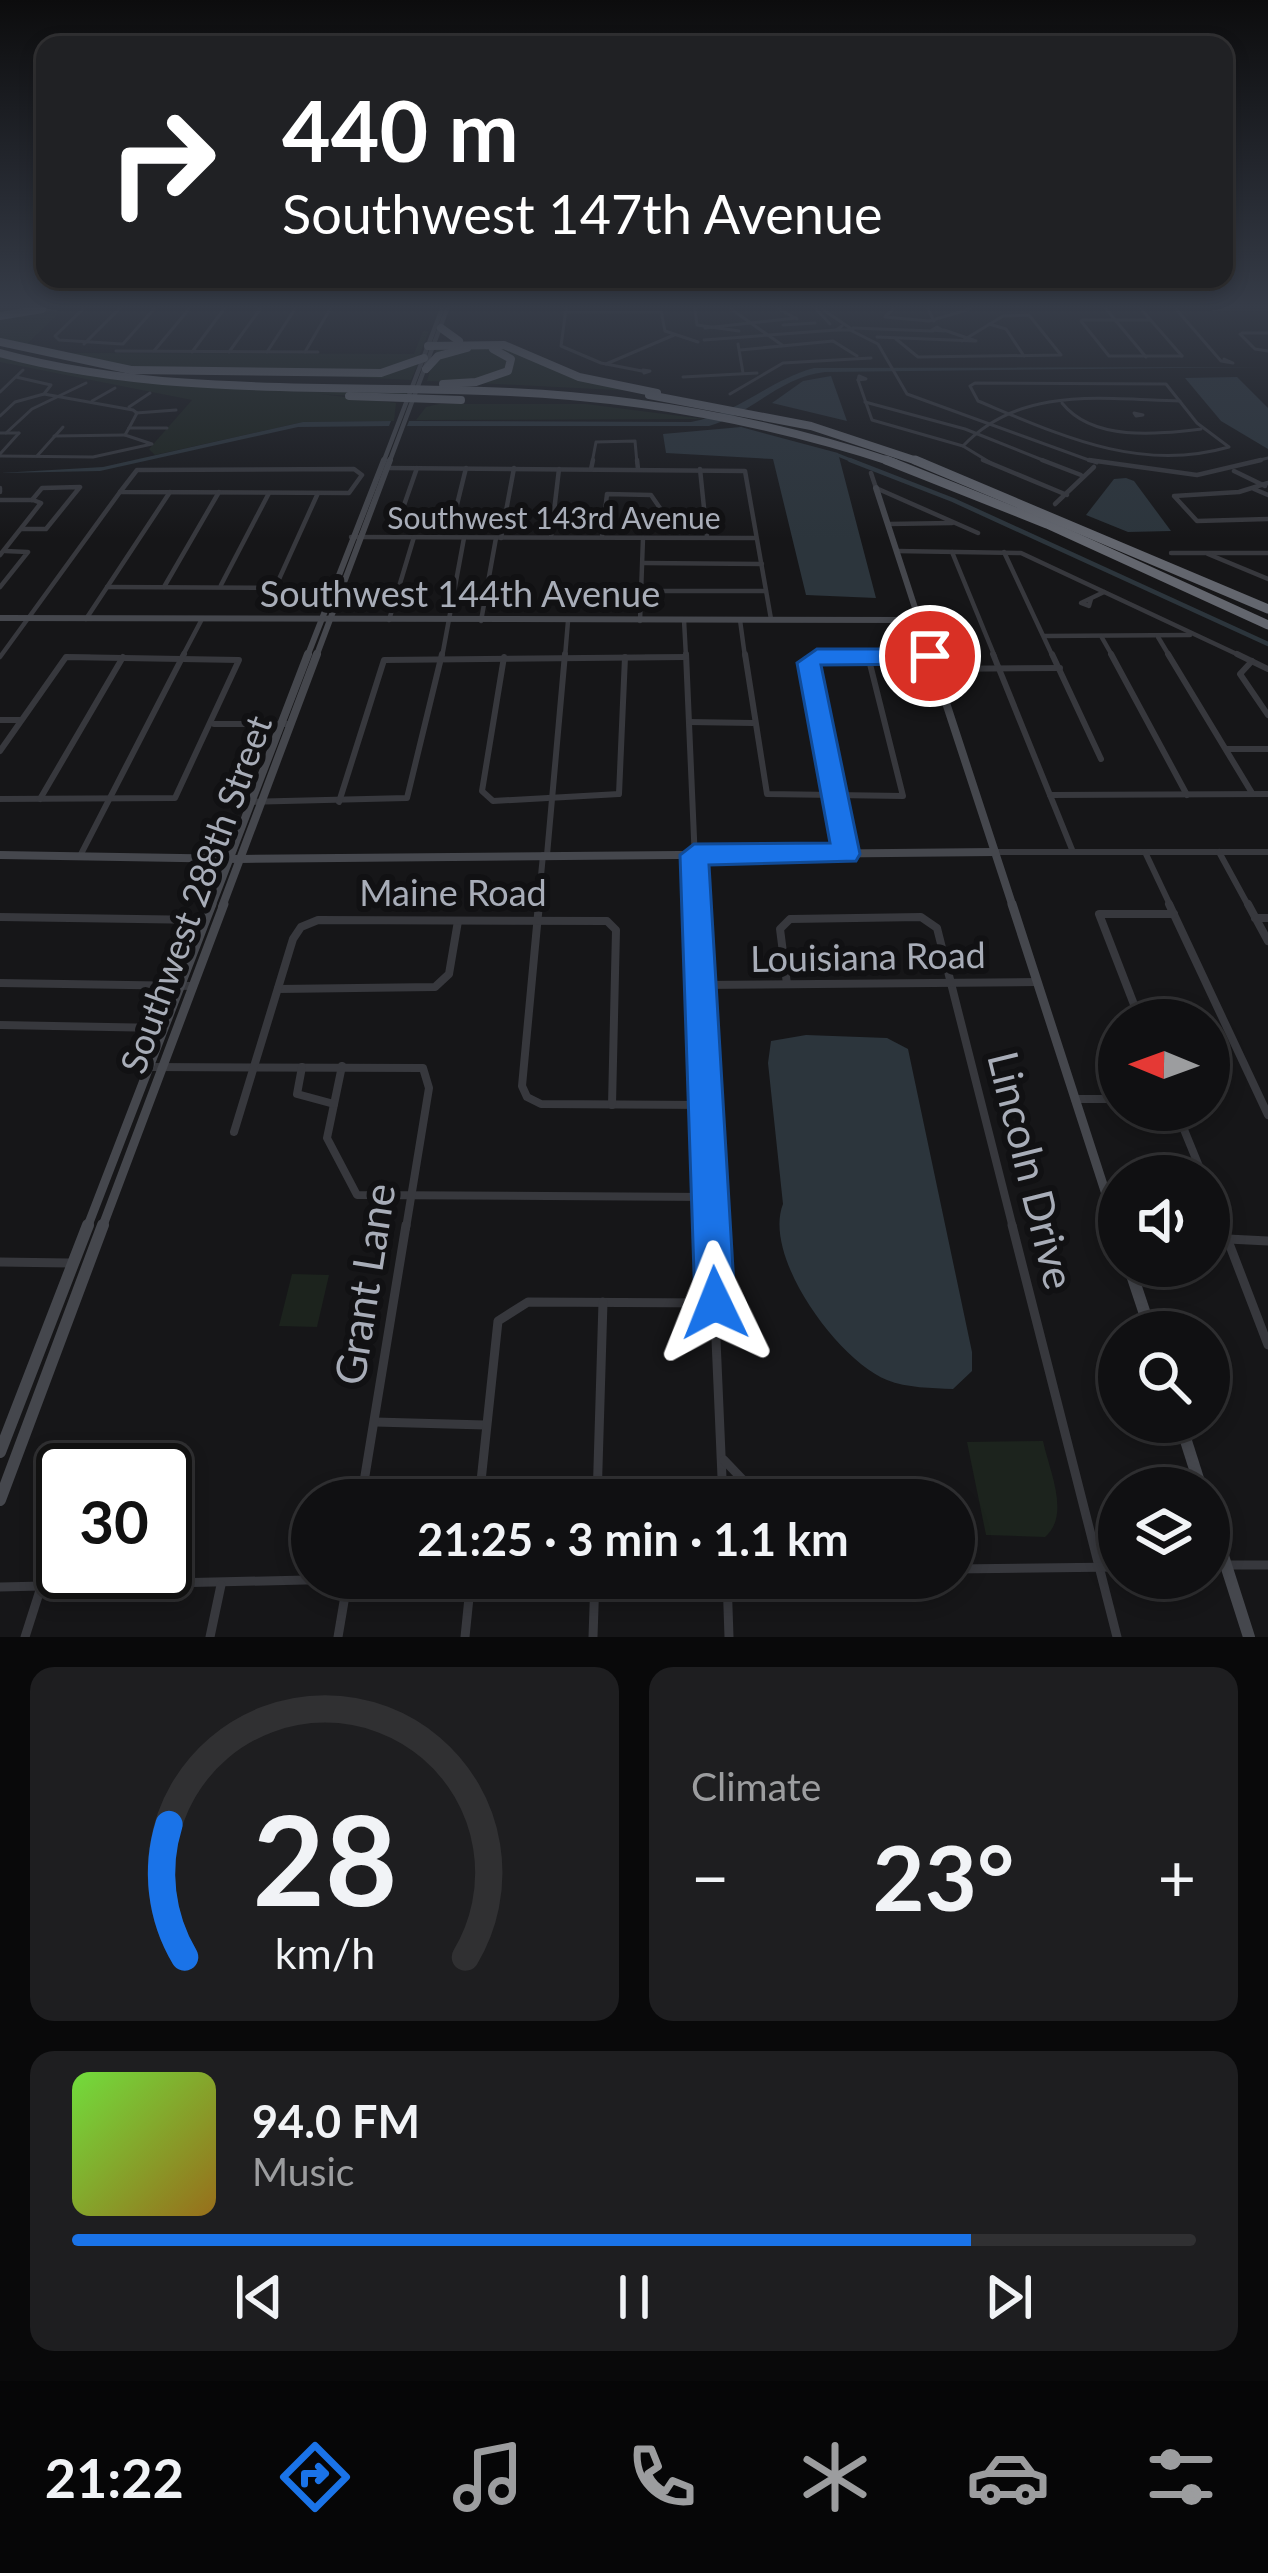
<!DOCTYPE html>
<meta charset="utf-8">
<style>
body{margin:0;font-family:Lato,sans-serif;background:#1e1e20;color:#f1f3f6;height:100vh;display:flex;flex-direction:column;font-size:45px;white-space:nowrap}
*{box-sizing:border-box;margin:0}
p{font-size:39px;color:#9c9d9f}
.icon{flex:none;width:66px;height:66px;fill:none;stroke:currentColor;stroke-width:2;stroke-linecap:round;stroke-linejoin:round}
.map{position:relative;height:1637px;overflow:hidden}
.side{display:flex;flex-direction:column;gap:30px;padding:30px;background:#09090a;flex:1}
.side>*{flex:none}
.top-card{position:absolute;left:36px;top:36px;width:1197px;height:252px;border-radius:24px;box-shadow:0 6px 18px #0003,0 0 0 3px #303032;background:#202124;color:#fff;overflow:hidden}
.needle{width:78px;rotate:271deg}
.controls{position:absolute;left:1098px;top:999px;display:grid;gap:24px}
.controls a{display:grid;place-items:center;width:132px;height:132px;border-radius:50%;background:#101012;box-shadow:0 6px 18px #0003,0 0 0 3px #303032;font-size:60px}
.speed{position:absolute;left:36px;top:1443px;display:flex;gap:24px;font-size:60px;font-weight:700;text-align:center}
.speed>*{display:grid;place-content:center;width:156px;height:156px;border-radius:50%;background:#101012;box-shadow:0 6px 18px #0003,0 0 0 3px #303032;line-height:1}
.speed .limit{border:6px solid #111;border-radius:18px;background:#fff;color:#111}
.pin{position:absolute;display:grid;place-items:center;width:102px;height:102px;color:#fff;margin:-51px;border:6px solid #fff;border-radius:50%;box-shadow:0 3px 12px #0007}
.me{position:absolute;width:132px;margin:-66px;rotate:358deg;stroke-linejoin:round;filter:drop-shadow(0 0 9px #0008)}
.turn{display:flex;align-items:center;gap:42px;height:252px;padding:0 48px;font-size:54px}
.turn .icon{width:156px;height:156px;stroke-width:2.5}
.turn b{display:block;font-size:84px;line-height:102px}
.big{font-size:90px;font-weight:700;line-height:1.1}
.side .tile{flex:1;display:flex;flex-direction:column;justify-content:center;gap:18px;min-width:0;padding:0 42px;border-radius:24px;background:#1e1e20}
.side .dial{align-items:center;gap:0}
.dial svg{height:312px;overflow:visible;fill:none;stroke:#303032;stroke-width:7;stroke-linecap:round;text-anchor:middle}
.dial text{fill:#f1f3f6;stroke:none}
.song{display:flex;align-items:center;gap:36px}
.cover{width:144px;height:144px;border-radius:18px;background:linear-gradient(135deg,hsl(100 70% 55%),hsl(40 70% 35%))}
.played{height:12px;border-radius:6px;background:linear-gradient(90deg,#1a73e8 80%,#303032 80%)}
.keys{display:flex;justify-content:space-around;direction:ltr}
.heat{display:flex;justify-content:space-between;align-items:center;font-size:66px;direction:ltr}
.side .tiles{flex:1;display:grid;gap:30px;grid-template-columns:1fr 1fr}
.tile:last-child{grid-column:span 2}
.trip{position:absolute;left:291px;top:1479px;width:684px;height:120px;border-radius:60px;background:#101012;box-shadow:0 6px 18px #0003,0 0 0 3px #303032;font-weight:700;line-height:120px;text-align:center}
.tab-bar{display:flex;height:192px;justify-content:space-around;align-items:center;background:#060607;color:#9c9d9f}
.tab-bar .icon{width:84px;height:84px}
.tab-bar .on{color:#1a73e8}
.tab-bar b{font-size:54px;color:#f1f3f6}
.map>svg:first-child{display:block}
.green{fill:#1c231d}
.water{fill:#2c353c}
.lines{fill:none;stroke-linecap:round;stroke-linejoin:round}
.canal-far1{stroke:#2c353c;stroke-width:3}
.canal{stroke:#2c353c;stroke-width:4.5}
.street-far4{stroke:#37383d;stroke-width:3}
.street-far3{stroke:#37383d;stroke-width:4.5}
.street-far2{stroke:#37383d;stroke-width:6}
.street-far1{stroke:#37383d;stroke-width:8}
.street{stroke:#37383d;stroke-width:9}
.secondary-far4{stroke:#45474d;stroke-width:4.5}
.secondary-far3{stroke:#45474d;stroke-width:6}
.secondary-far2{stroke:#45474d;stroke-width:8}
.secondary-far1{stroke:#45474d;stroke-width:9}
.secondary{stroke:#45474d;stroke-width:12}
.highway-far1{stroke:#63666e;stroke-width:8}
.highway{stroke:#63666e;stroke-width:9}
.route{fill:#1a73e8;stroke:#114b97;stroke-width:3}
.labels{text-anchor:middle;dominant-baseline:central;stroke-width:12;stroke-linejoin:round;paint-order:stroke}
.far-street-label{font-size:30px;fill:#a8adb8;stroke:#111113}
.street-label{font-size:36px;fill:#a8adb8;stroke:#111113}
.near-street-label{font-size:42px;fill:#a8adb8;stroke:#111113}
</style>
<div class="map">
<svg width="1268" height="1637" viewBox="0 0 1268 1637">
<rect width="100%" height="100%" fill="#161618"/>
<g class="green">
<path d="M63,309l-35,34 35,10 351,1 9,-23h6l-11,28 -11,9 11,-4 -7,16 -304,-15 -107,-25v-30z"/>
<path d="M438,344l70,4 56,25 70,18 -156,-8 33,-13v-15l-4,13 -39,14 -41,-1z"/>
<path d="M0,356l127,24 281,12 -6,7 -82,-5 76,9 -2,18 -91,1 -148,33 -6,-6 43,-49 -192,-38z"/>
<path d="M439,404h147l118,15 -288,1 10,-13z"/>
<path d="M292,1274l37,1 -12,52 -38,-1z"/>
<path d="M1043,1441c6,29 28,74 2,96l-59,-2 -19,-93z"/>
</g>
<g class="water">
<path d="M1268,367l-443,5c-46,5 -73,42 -116,54h-302l2,-5 282,1c47,-8 78,-42 123,-54z"/>
<path d="M831,376l16,45 -75,-18 31,-22z"/>
<path d="M1237,377l31,31v41l-47,-28 -36,-43z"/>
<path d="M391,421l-2,5 -91,1 -198,44 -100,2 103,-6 200,-45z"/>
<path d="M741,427l97,26 38,145 -70,-3 -33,-136 -107,-6 -3,-19z"/>
<path d="M1126,478l8,3 37,50 -43,1 -42,-17 28,-36z"/>
<path d="M806,1035l81,3 21,11 64,303v19l-19,18c-21,-1 -46,-1 -66,-9 -48,-19 -125,-123 -104,-176l-15,-141 3,-22z"/>
</g>
<g class="lines">
<path class="canal-far1" d="M838,455l20,8"/>
<path class="canal" d="M850,460l103,40 315,144"/>
<g class="street-far4">
<path d="M83,309l-28,27 4,4 63,4"/>
<path d="M566,309l-5,37 40,17 41,8"/>
<path d="M695,309l2,16 42,6"/>
<path d="M731,309l51,36"/>
<path d="M779,309l18,10"/>
<path d="M816,309l14,15"/>
<path d="M822,309l31,21h-17l6,-4"/>
<path d="M893,309l-8,8 44,4 41,-12"/>
<path d="M928,309l6,12"/>
<path d="M1106,309l40,48"/>
<path d="M1141,309l41,47"/>
<path d="M1176,309l45,52 12,2 -9,-4"/>
<path d="M661,311l4,20 33,11"/>
<path d="M565,312h96"/>
<path d="M1082,320h68"/>
<path d="M1081,321l28,35h73"/>
<path d="M989,324l17,5 18,27"/>
<path d="M783,325l32,-2"/>
<path d="M937,327l7,4 -12,-1z"/>
<path d="M705,328l91,-10"/>
<path d="M853,328l80,3"/>
<path d="M852,331l26,13 29,50 190,69"/>
<path d="M1242,333h26"/>
<path d="M1240,334l15,15 13,2"/>
<path d="M877,337l99,4 -32,-11"/>
<path d="M896,339l22,18 143,-2 -32,-40 -26,1 -41,25"/>
<path d="M704,340l132,-10"/>
<path d="M84,344l35,-35"/>
<path d="M123,344l31,-35"/>
<path d="M738,344l5,29"/>
<path d="M740,350l93,-9 24,15"/>
<path d="M116,351l202,1"/>
<path d="M154,351l35,-42"/>
<path d="M192,352l32,-43"/>
<path d="M229,352l31,-43"/>
<path d="M267,352l28,-43"/>
<path d="M305,352l25,-43"/>
<path d="M606,364l68,-29"/>
<path d="M643,370l7,1 -6,2z"/>
<path d="M859,376l7,3 -8,1z"/>
<path d="M16,377l35,8 -7,9 89,16 4,3 -8,15"/>
<path d="M683,377l74,-4"/>
<path d="M858,380l14,40 91,26 28,17"/>
<path d="M975,383l191,1 31,39 32,24c-90,26 -169,-12 -251,-46l-8,-15z"/>
<path d="M0,392l23,-22"/>
<path d="M730,394l53,-31 88,-5"/>
<path d="M92,401l23,-13"/>
<path d="M865,402l100,27 85,34"/>
<path d="M1062,403c31,39 96,31 139,26"/>
<path d="M129,407l21,-14"/>
<path d="M136,413l40,-3"/>
<path d="M1134,413l9,2 -7,1z"/>
<path d="M0,416l15,-14 29,-8"/>
<path d="M129,428h38"/>
<path d="M0,433h19"/>
<path d="M6,433l26,-24 54,-26"/>
<path d="M54,436l71,-1"/>
<path d="M963,446c58,-61 140,-47 217,-45"/>
<path d="M0,454l19,-21"/>
<path d="M0,456l93,1 59,-13 -27,-9 4,-7"/>
<path d="M37,456l26,-29"/>
<path d="M592,463l4,-21 39,-1 2,22"/>
<path d="M1248,463l20,-5"/>
</g>
<g class="street-far3">
<path d="M637,460l1,9"/>
<path d="M983,460l84,35"/>
<path d="M1042,460l39,15"/>
<path d="M1089,460l108,15 64,-15"/>
<path d="M387,468l358,3 26,148"/>
<path d="M354,469l8,6 -13,18 -229,-1 17,-22z"/>
<path d="M591,469l2,-9"/>
<path d="M700,469l7,68"/>
<path d="M1234,471l31,15"/>
<path d="M871,473l5,15 102,45"/>
<path d="M1268,483l-29,9 -65,4 23,25 71,-2"/>
<path d="M0,488v4"/>
<path d="M1254,489l14,6"/>
<path d="M0,500h32"/>
<path d="M1055,504l39,-37"/>
<path d="M888,524l64,-1"/>
<path d="M396,528l21,-60"/>
<path d="M21,529h25l34,-42 -38,1 -10,12"/>
<path d="M451,529l15,-61"/>
<path d="M351,537l405,1"/>
<path d="M551,537l8,-68"/>
<path d="M602,537l5,-43 44,1 11,16 42,-1"/>
<path d="M501,538l13,-70"/>
<path d="M897,551l124,2 222,104"/>
<path d="M952,552l43,105"/>
<path d="M1004,552l49,105"/>
<path d="M1171,553h97"/>
<path d="M1208,554l60,25"/>
<path d="M0,555l41,-52 -8,-3"/>
<path d="M643,563l119,1"/>
<path d="M221,585l48,-92"/>
<path d="M0,587l28,-35 -23,-1"/>
<path d="M107,587l231,1"/>
<path d="M164,587l55,-95"/>
<path d="M275,588l43,-95"/>
<path d="M641,591h125"/>
<path d="M1091,599l-2,7 -8,-3 23,-11"/>
<path d="M86,619l84,-127"/>
<path d="M389,620l25,-83"/>
<path d="M684,620l2,37"/>
<path d="M740,620l5,37"/>
<path d="M481,621l15,-83"/>
<path d="M640,621l3,-83"/>
<path d="M1044,636l146,-1"/>
<path d="M1101,636l12,21"/>
<path d="M1158,637l12,20"/>
<path d="M0,657l120,-165"/>
<path d="M66,657h24"/>
<path d="M182,657l20,-38"/>
<path d="M442,657l22,-119"/>
<path d="M565,657l3,-36"/>
<path d="M645,657h41"/>
<path d="M816,657l114,-1"/>
</g>
<g class="street-far2">
<path d="M686,654l11,253"/>
<path d="M745,654l22,140 136,2 -35,-140"/>
<path d="M993,654l80,198"/>
<path d="M1052,654l49,105"/>
<path d="M1111,654l76,141"/>
<path d="M1168,654l84,139"/>
<path d="M1237,654l31,15"/>
<path d="M504,657l-22,134 11,10 126,-7 6,-137"/>
<path d="M1252,661l-12,13 28,41"/>
<path d="M934,669l126,-1"/>
<path d="M0,720h20"/>
<path d="M689,722l64,1"/>
<path d="M214,724h76"/>
<path d="M1226,749h42"/>
<path d="M0,751l66,-94 173,3 -64,138 -175,1"/>
<path d="M1050,795l218,-1"/>
<path d="M40,799l83,-142"/>
<path d="M249,802l158,-4 35,-144"/>
<path d="M339,802l45,-142 302,-3"/>
<path d="M995,852h273"/>
<path d="M1145,852l26,55"/>
<path d="M1219,852l30,55"/>
<path d="M846,853l-37,-190 8,-6 113,-1"/>
<path d="M547,855l18,-201"/>
<path d="M80,856l104,-202"/>
<path d="M538,907l5,-52"/>
</g>
<g class="street-far1">
<path d="M539,904l-17,182 5,11 14,7 165,1"/>
<path d="M697,904l14,324"/>
<path d="M1169,904l99,211"/>
<path d="M1248,904l20,37"/>
<path d="M0,917l206,3"/>
<path d="M1255,918h13"/>
<path d="M0,983l193,3"/>
<path d="M787,984l-7,-55 10,-10 131,-2 16,11 76,300"/>
<path d="M700,985l337,-3"/>
<path d="M278,989l157,-2 14,-13 9,-53"/>
<path d="M1140,1020l-41,-106h75"/>
<path d="M0,1025l163,3"/>
<path d="M342,1066l-15,72 30,57 353,2"/>
<path d="M148,1067l275,1 6,20 -23,140"/>
<path d="M302,1067l-5,27 37,10"/>
<path d="M1075,1099h44"/>
<path d="M1176,1110l27,66"/>
<path d="M234,1132l59,-193 8,-12 17,-7 289,1 9,9 -4,175"/>
<path d="M1209,1192l14,36"/>
</g>
<g class="street">
<path d="M711,1225l12,275"/>
<path d="M1012,1225l105,412"/>
<path d="M1222,1225l46,120"/>
<path d="M1228,1239l40,2"/>
<path d="M0,1262l69,1"/>
<path d="M375,1422l110,3"/>
<path d="M724,1460l38,40"/>
<path d="M361,1500l45,-275"/>
<path d="M479,1500l19,-179 30,-19 186,1"/>
<path d="M597,1500l6,-198"/>
<path d="M1209,1565h59"/>
<path d="M954,1569l165,-2"/>
<path d="M727,1578l2,59"/>
<path d="M0,1587l347,-8"/>
<path d="M25,1637l16,-50"/>
<path d="M210,1637l11,-52"/>
<path d="M338,1637l10,-59"/>
<path d="M465,1637l6,-59"/>
<path d="M593,1637l2,-59"/>
</g>
<g class="secondary-far4">
<path d="M383,463l59,-154"/>
<path d="M389,463l58,-154"/>
</g>
<g class="secondary-far3">
<path d="M876,488l55,169"/>
<path d="M0,618l919,2"/>
<path d="M307,657l77,-197"/>
<path d="M316,657l74,-197"/>
</g>
<g class="secondary-far2">
<path d="M930,654l83,253"/>
<path d="M0,855l240,4 755,-7"/>
<path d="M211,907l97,-253"/>
<path d="M222,907l95,-253"/>
</g>
<g class="secondary-far1">
<path d="M1012,904l105,324"/>
<path d="M87,1228l125,-324"/>
<path d="M102,1228l122,-324"/>
</g>
<g class="secondary">
<path d="M1116,1225l3,9"/>
<path d="M1129,1266l22,66"/>
<path d="M1180,1422l21,66"/>
<path d="M0,1452l88,-227"/>
<path d="M0,1500l103,-275"/>
<path d="M1209,1512l40,125"/>
</g>
<g class="highway-far1">
<path d="M0,316l42,-7"/>
<path d="M441,328l18,13"/>
<path d="M0,342l131,28"/>
<path d="M428,346l76,-1 75,32 78,16"/>
<path d="M0,353c165,45 341,31 510,39 133,6 258,29 385,71"/>
<path d="M426,369l12,-13 29,-8"/>
<path d="M131,370l250,3 43,-15"/>
<path d="M443,384l33,-2 32,-11 3,-12 -18,-10"/>
<path d="M649,395l162,31 112,37"/>
<path d="M349,396l112,4"/>
</g>
<g class="highway">
<path d="M886,460l161,64 221,101"/>
<path d="M915,460l353,149"/>
</g>
</g>
<linearGradient id="sky" x2="0" y2="1"><stop stop-color="#0c0c0d"/><stop offset="0.57" stop-color="#363c48"/><stop offset="1" stop-color="#363c48" stop-opacity="0"/></linearGradient>
<rect width="1268" height="539" fill="url(#sky)"/>
<path class="route" d="M817,649h113l12,7 -12,8 -109,1 39,189 -4,7 -147,4 26,438 -6,14 -14,6 -15,-6 -5,-14 -15,-448 14,-11 136,-1 -33,-180z"/>
<g class="labels">
<g class="far-street-label">
<text x="554" y="517">Southwest 143rd Avenue</text>
</g>
<g class="street-label">
<text x="460" y="593">Southwest 144th Avenue</text>
<text x="453" y="892">Maine Road</text>
<text transform="translate(195 894) rotate(-70)">Southwest 288th Street</text>
<text transform="translate(868 956) rotate(-1)">Louisiana Road</text>
</g>
<g class="near-street-label">
<text transform="translate(1032 1170) rotate(76)">Lincoln Drive</text>
<text transform="translate(364 1284) rotate(-81)">Grant Lane</text>
</g>
</g>
</svg>
<div class="controls">
<a><svg class="needle" viewBox="-14 -14 28 28"><path d="M0-13l5 13h-10z" fill="#e53935"/><path d="M0 13l5-13h-10z" fill="#9c9d9f"/></svg></a>
<a><svg class="icon" aria-label="sound" viewBox="0 0 24 24"><path d="M4 9h4l5-4v14l-5-4H4zM17 9q2 3 0 6"/></svg></a>
<a><svg class="icon" aria-label="search" viewBox="0 0 24 24"><circle cx="10" cy="10" r="6"/><path d="M15 15l6 6"/></svg></a>
<a><svg class="icon" aria-label="layers" viewBox="0 0 24 24"><path d="M12 4l9 5-9 5-9-5zM3 14l9 5 9-5"/></svg></a>
</div>
<div class="speed"><div class="limit">30</div></div>
<div class="pin" style="left:930px;top:656px;background:#d93025"><svg class="icon" aria-label="arrive" viewBox="0 0 24 24"><path d="M6 21V4h12l-3 4 3 4H6"/></svg></div>
<svg class="me" style="left:715px;top:1303px" viewBox="-20 -20 40 40"><path d="M0-17L14 15 0 8-14 15z" fill="#1a73e8" stroke="#fff" stroke-width="4"/></svg>
<div class="trip">21:25 · 3 min · 1.1 km</div>
<div class="top-card">
<div class="turn"><svg class="icon" aria-label="right" viewBox="0 0 24 24"><path d="M7 20v-9h11M14 6l5 5-5 5"/></svg><div><b>440 m</b>Southwest 147th Avenue</div></div>
</div>
</div>
<section class="side">
<div class="tiles">
<div class="tile dial"><svg viewBox="0 0 100 80">
<path d="M14 69A42 42 0 1 1 86 69"/>
<path d="M14 69A42 42 0 0 1 10 35" stroke="#1a73e8"/>
<text x="50" y="56" font-size="32" font-weight="700">28</text>
<text x="50" y="72" font-size="11">km/h</text>
</svg></div>
<div class="tile"><p>Climate</p>
<div class="heat"><a>−</a><b class="big">23°</b><a>+</a></div>
</div>
<div class="tile">
<div class="song"><i class="cover"></i><div><b>94.0 FM</b><p>Music</p></div></div>
<div class="played"></div>
<div class="keys"><svg class="icon" aria-label="previous" viewBox="0 0 24 24"><path d="M18 5L8 12l10 7zM5 5v14"/></svg><svg class="icon" aria-label="pause" viewBox="0 0 24 24"><path d="M8 5v14M16 5v14"/></svg><svg class="icon" aria-label="next" viewBox="0 0 24 24"><path d="M6 5l10 7-10 7zM19 5v14"/></svg></div>
</div>
</div>
</section>
<nav class="tab-bar">
<b>21:22</b>
<svg class="icon on" aria-label="directions" viewBox="0 0 24 24"><path d="M12 3l9 9-9 9-9-9zM9 14v-3h6M13 9l2 2-2 2"/></svg>
<svg class="icon" aria-label="music" viewBox="0 0 24 24"><path d="M9 18V5l10-2v13"/><circle cx="6" cy="18" r="3"/><circle cx="16" cy="16" r="3"/></svg>
<svg class="icon" aria-label="phone" viewBox="0 0 24 24"><path d="M5 4h4l2 5-3 2q2 4 5 5l2-3 5 2v4C11 20 4 13 5 4z"/></svg>
<svg class="icon" aria-label="climate" viewBox="0 0 24 24"><path d="M12 3v18M4 7l16 10M4 17L20 7"/></svg>
<svg class="icon" aria-label="car" viewBox="0 0 24 24"><path d="M5 17H2v-5l4-1 3-4h7l3 4 3 1v5h-3M9 17h6M6 11h13"/><circle cx="7" cy="17" r="2"/><circle cx="17" cy="17" r="2"/></svg>
<svg class="icon" aria-label="filters" viewBox="0 0 24 24"><path d="M4 7h16M4 17h16"/><circle cx="9" cy="7" r="2"/><circle cx="15" cy="17" r="2"/></svg>
</nav>
